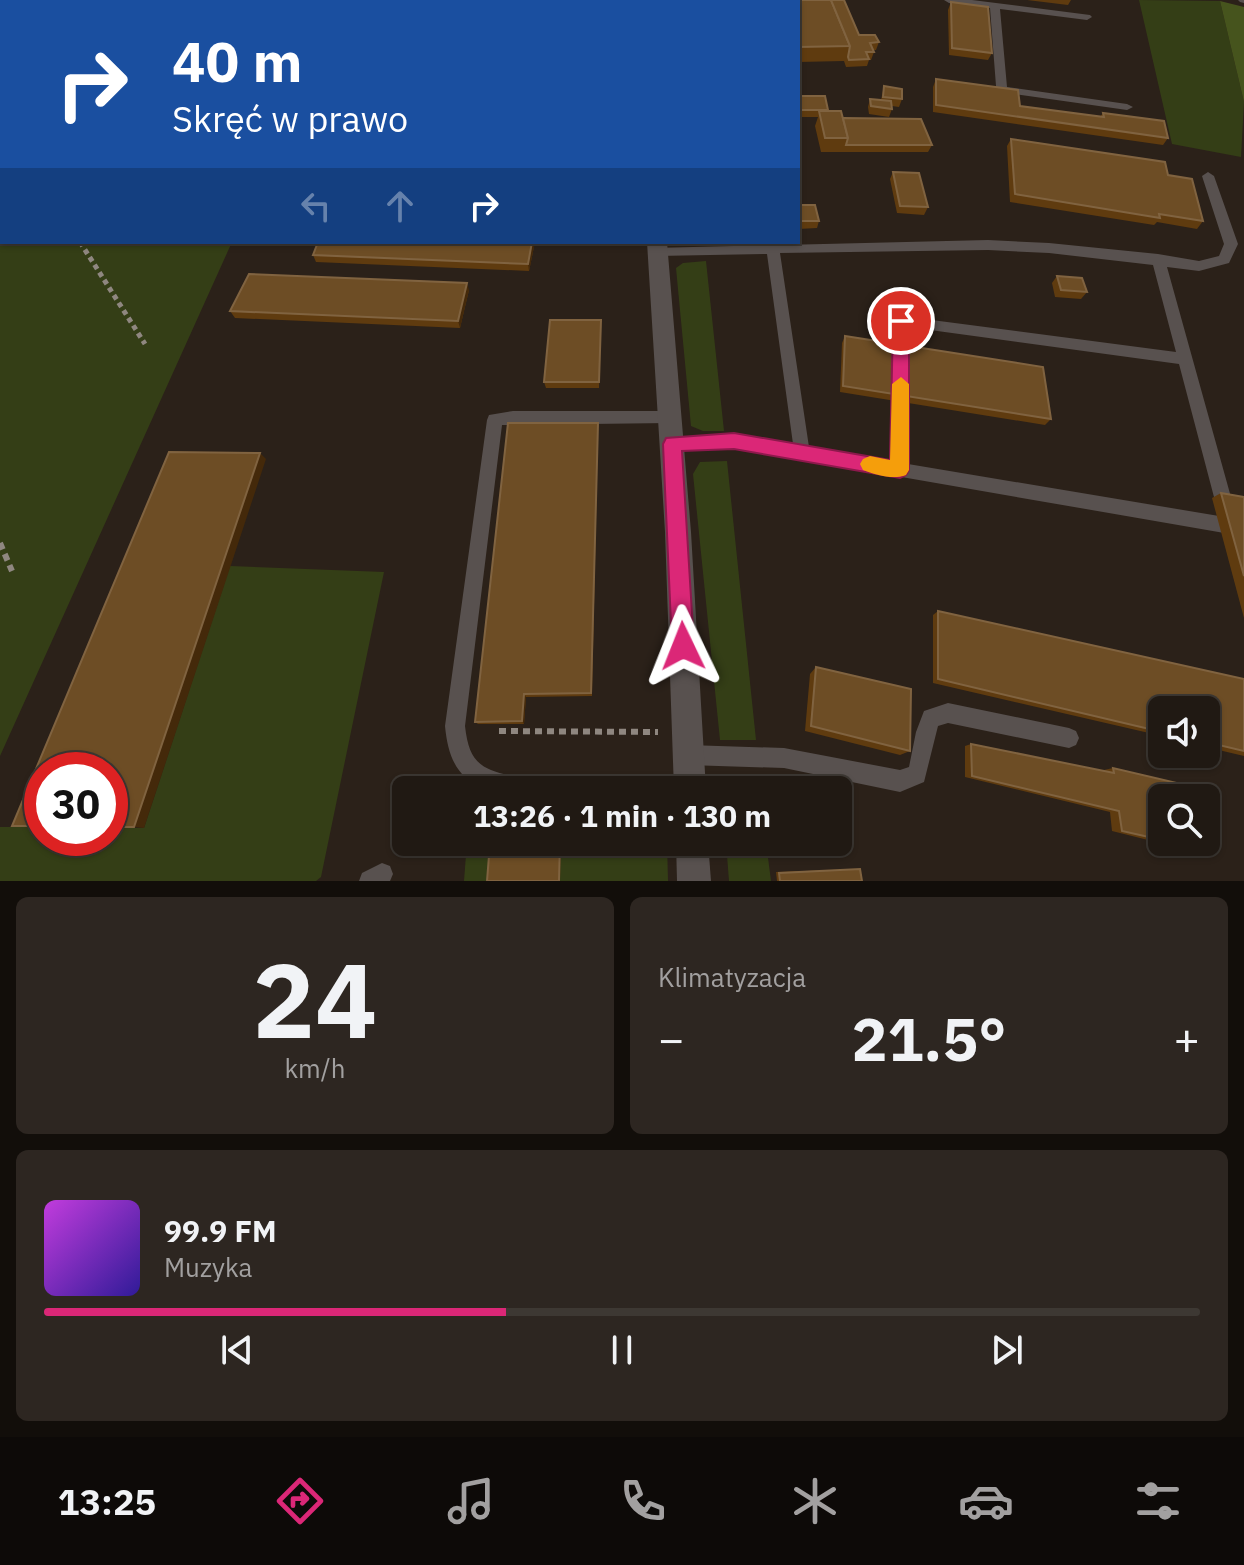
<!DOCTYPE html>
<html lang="pl">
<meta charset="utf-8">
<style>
body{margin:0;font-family:"IBM Plex Sans",sans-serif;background:#2d2621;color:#f1f3f6;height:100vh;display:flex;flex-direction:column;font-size:30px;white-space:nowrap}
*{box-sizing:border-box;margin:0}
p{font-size:26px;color:#a2a0a0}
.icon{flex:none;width:44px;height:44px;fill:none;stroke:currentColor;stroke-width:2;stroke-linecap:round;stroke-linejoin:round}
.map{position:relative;height:881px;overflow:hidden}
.panel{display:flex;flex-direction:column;gap:16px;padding:16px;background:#120e0a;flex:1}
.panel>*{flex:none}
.guide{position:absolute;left:0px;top:0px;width:800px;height:244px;box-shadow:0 2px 6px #0004,0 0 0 2px #3d3833;background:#1a4fa0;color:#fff;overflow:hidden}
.controls{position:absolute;left:1148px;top:696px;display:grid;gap:16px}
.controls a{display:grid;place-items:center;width:72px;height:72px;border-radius:12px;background:#201913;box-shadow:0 2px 6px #0004,0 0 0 2px #3d3833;font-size:40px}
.speed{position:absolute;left:24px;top:752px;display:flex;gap:16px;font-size:40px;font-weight:700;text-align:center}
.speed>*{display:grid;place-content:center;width:104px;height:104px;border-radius:50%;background:#201913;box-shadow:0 2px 6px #0004,0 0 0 2px #3d3833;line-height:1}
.speed .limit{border:12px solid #d22;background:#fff;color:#111}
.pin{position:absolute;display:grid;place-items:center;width:68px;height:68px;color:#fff;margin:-34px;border:4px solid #fff;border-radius:50%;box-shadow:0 2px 8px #0007}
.me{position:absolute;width:88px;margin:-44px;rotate:358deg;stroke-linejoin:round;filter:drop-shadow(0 0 6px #0008)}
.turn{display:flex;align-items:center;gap:28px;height:168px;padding:0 40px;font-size:36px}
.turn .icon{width:104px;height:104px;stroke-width:2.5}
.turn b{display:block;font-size:56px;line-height:68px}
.lanes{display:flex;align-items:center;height:76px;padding:0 40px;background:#0003;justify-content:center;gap:40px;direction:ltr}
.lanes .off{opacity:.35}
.big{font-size:60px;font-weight:800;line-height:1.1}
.panel .card{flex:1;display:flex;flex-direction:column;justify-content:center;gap:12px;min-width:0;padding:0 28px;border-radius:12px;background:#2d2621}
.panel .dial{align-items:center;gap:0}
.dial b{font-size:104px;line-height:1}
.song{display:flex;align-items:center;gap:24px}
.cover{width:96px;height:96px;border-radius:12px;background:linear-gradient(135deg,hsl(290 70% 55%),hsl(250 70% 35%))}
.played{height:8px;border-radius:4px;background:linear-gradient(90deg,#db2777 40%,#3d3833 40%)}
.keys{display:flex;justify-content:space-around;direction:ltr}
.heat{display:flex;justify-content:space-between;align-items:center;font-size:44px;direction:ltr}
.panel .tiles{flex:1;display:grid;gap:16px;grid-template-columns:1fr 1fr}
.card:last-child{grid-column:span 2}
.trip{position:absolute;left:392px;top:776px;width:460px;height:80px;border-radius:12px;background:#201913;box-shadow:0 2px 6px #0004,0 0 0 2px #3d3833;font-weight:800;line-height:80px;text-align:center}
.dock{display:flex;height:128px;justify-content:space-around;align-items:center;background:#0d0a08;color:#a2a0a0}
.dock .icon{width:56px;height:56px}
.dock .selected{color:#db2777}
.dock b{font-size:36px;color:#f1f3f6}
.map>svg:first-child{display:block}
.green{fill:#343e16}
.forest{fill:#46541d}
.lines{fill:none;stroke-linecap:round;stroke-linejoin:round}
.path-far2{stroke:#8f8780;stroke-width:3;stroke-dasharray:4 3;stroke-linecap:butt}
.path-far1{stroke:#8f8780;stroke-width:5;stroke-dasharray:5 4;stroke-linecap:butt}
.path{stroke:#8f8780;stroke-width:6;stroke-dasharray:7 5;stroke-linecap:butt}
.lane{fill:#58514f;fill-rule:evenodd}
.street{fill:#58514f;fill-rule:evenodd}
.wall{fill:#5f3b0f}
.shaded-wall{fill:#44290a}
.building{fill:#6d4d25;stroke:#806340;stroke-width:2}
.route{fill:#db2777;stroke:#8e194d;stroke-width:2}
.slow{fill:#f59e0b}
</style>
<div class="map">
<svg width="1244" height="881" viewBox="0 0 1244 881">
<rect width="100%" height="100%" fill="#2b2119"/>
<g class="green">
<path d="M0,0h342l-340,2v240h230l-232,514z"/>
<path d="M1139,0l81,1 24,101 -3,55 -69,-13z"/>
<path d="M706,261l18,170h-21l-12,-5 -15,-158 7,-5z"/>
<path d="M727,461l29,279h-36l-27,-266 7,-12z"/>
<path d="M230,566l154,6 -63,305 -5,4h-316v-54h42v11h68v-10h34z"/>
<path d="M467,842h200l1,39h-204z"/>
<path d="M726,842h40l5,39h-42z"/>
</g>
<path class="forest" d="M1220,1l24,6v95z"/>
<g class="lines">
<path class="path-far2" d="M0,116l2,3"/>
<path class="path-far1" d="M80,242l65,102"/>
<g class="path">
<path d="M0,543l12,28"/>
<path d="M499,731l159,1"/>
</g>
<g class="lane">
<path d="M944,0h28l118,15 2,2 -5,3 -87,-11 7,78 120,17 6,3 -6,3 -133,-19 -1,-2 3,-3 -6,-78 -41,-5z"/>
<path d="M1238,0h6v3l-4,-1z"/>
<path d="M1208,172l6,4 24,68 -9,19 -30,8 -32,-4 72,259 -3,6 -6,2 -496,-86 -62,3 -6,-2 -2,-5 2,-5 6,-2 62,-3 59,10 -26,-190 -110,2 -7,-5 2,-3 336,-8 61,3 109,11 41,7 20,-5 5,-12 -22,-68zM988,250l61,3 104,12 23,87 -275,-36 -7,5 -2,140 -83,-14 -29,-194zM908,327l271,37 40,152 -311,-52z"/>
<path d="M513,411h157l6,1 2,5 -2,5 -6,1 -168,2 -37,301c4,35 14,43 47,50h177l7,4 2,10h-212c-30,-12 -38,-34 -41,-64l42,-306 2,-5z"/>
<path d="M948,703l121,25 7,3 3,7 -3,7 -7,3 -121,-25 -10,3 -14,56 -24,10 -116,-24 -96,-3 -7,-3 -3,-7 3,-7 7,-3 96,3 116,22 9,-3 7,-35 8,-21z"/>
<path d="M382,863l8,3 3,8 -3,7h-31l3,-8z"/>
</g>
<g class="street">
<rect x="637" y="0" width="14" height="2"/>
<path d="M647,242h20l24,290 15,258h-32l-9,-258z"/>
<path d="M676,842h32l3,39h-34z"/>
</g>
</g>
<g class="wall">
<path d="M706,0h138l15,35 20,7 -3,8h-3l1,2 -3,8h-2l-2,6 -21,1 -2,-6 -46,1v-60h-92z"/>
<path d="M1027,0h44l-3,5z"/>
<path d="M951,2l41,51 -4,7 -39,-5 -1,-45z"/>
<path d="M936,79l84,27 80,11 3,-4 65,25 -5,7 -230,-33v-25z"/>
<path d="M884,86l18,13 -3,8 -7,-1v3l-3,8 -20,-3 -1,-7 2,-8 11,1z"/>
<path d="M798,96l45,22 89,27 -4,7h-107l-6,-26 3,-9h-20z"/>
<path d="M1011,139l157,36 35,46 -6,8 -40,-7 -3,3 -144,-23 -3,-56z"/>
<path d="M893,172l35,35 -4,8 -27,-2 -7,-34z"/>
<path d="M798,205l21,16 -2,7 -19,1z"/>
<path d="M318,242h217l-6,29 -213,-9 -3,-7z"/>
<path d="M1057,276l30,16 -6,7 -26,-2 -3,-14z"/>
<path d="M469,290l-9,38 -225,-10 -5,-7z"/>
<path d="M601,320l-2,68h-53l-2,-6z"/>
<path d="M845,336l206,83 -6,6 -205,-33 2,-49z"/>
<path d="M598,429l-6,267 -66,1 -2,27h-46l-3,-2z"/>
<path d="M1221,493l23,4v121l-32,-120z"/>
<path d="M938,611l306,68v77l-38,-9v-37h-44v26l-229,-53v-68z"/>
<path d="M816,667l94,84 -10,4 -95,-24 5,-57z"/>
<path d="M971,744l133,27v-1l9,-2 49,30v44h43l2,9 -11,1 -84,-21 -2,-19 -145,-35v-31z"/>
<path d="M860,869l2,12h-85l-1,-9z"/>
</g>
<g class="shaded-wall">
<path d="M532,242h3l-6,29 -1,-7z"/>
<path d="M467,283l2,7 -9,38 -2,-7z"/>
<path d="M260,453l6,6 -122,369 -10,-1z"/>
<path d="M524,694l2,3 -2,27 -2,-3z"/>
<path d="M560,843h1l-1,38h-1z"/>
</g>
<g class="building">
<path d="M350,0h183l56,2h-240z"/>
<path d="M709,0h122l19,46 -52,1v-45h-89z"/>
<path d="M831,0h13l15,35h16l4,7 -9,1 4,9h-8l3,7 -20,1 -1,-3 2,-11z"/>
<path d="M951,2l37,5 4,46 -40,-5z"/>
<path d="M936,79l82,11 2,16 84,11 -1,-4 61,8 4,17 -232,-33z"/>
<path d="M884,86l18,3v10l-19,-2z"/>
<path d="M798,96h27l3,14h-30z"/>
<path d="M870,99l21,2 1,8 -21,-3z"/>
<path d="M819,111h22l7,27h-23z"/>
<path d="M843,118l78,1 11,26h-86l2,-7z"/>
<path d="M1011,139l154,23 3,13 24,4 11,42 -44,-7 1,4 -145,-24z"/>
<path d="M893,172l26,1 9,34 -28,-1z"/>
<path d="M798,205h17l4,16h-21z"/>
<path d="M318,242h214l-4,22 -215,-9z"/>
<path d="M249,274l218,9 -9,38 -228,-10z"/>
<path d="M1057,276l25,2 5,14 -26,-2z"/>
<path d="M550,320h51l-2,62h-55z"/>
<path d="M845,336l198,31 8,52 -208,-33z"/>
<path d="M508,423h90l-7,270 -67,1 -2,27 -47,1z"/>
<path d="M169,452l91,1 -126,374h-24v-57h-68v56h-30z"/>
<path d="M1221,493l23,4v79z"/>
<path d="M938,611l306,68v72l-38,-9v-32h-44v22l-224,-53z"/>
<path d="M816,667l95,22 -1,62 -99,-25z"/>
<path d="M971,744l143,29 -1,-5 81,19 3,11h-35v42l-40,-9 -3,-20 -147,-35z"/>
<path d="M1169,842h36l2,9z"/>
<path d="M490,843h70l-1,38h-72z"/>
<path d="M860,869l2,12h-82l-1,-8z"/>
</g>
<path class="route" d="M901,315l8,6v149l-3,5 -6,3 -166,-29 -52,2 12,195 -4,8 -7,3 -8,-3 -3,-8 -9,-202 3,-6 68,-5 156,27 3,-139z"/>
<path class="slow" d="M901,377l8,7v86l-3,5c-12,5 -31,0 -43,-5l-3,-6 3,-5 7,-3 20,4 2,-76z"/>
</svg>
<div class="controls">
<a><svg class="icon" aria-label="sound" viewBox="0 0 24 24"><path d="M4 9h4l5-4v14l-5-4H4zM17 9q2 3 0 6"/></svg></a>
<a><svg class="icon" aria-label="search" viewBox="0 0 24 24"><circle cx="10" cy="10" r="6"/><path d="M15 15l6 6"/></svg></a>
</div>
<div class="speed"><div class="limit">30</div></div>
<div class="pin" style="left:901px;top:321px;background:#d93025"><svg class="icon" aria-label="arrive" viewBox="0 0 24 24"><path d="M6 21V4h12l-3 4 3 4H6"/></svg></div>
<svg class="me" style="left:683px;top:646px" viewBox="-20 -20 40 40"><path d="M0-17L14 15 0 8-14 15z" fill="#db2777" stroke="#fff" stroke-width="4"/></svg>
<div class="trip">13:26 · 1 min · 130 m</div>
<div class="guide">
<div class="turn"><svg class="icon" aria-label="right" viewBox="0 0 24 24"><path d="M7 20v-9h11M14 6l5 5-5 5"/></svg><div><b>40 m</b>Skręć w prawo</div></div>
<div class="lanes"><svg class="icon off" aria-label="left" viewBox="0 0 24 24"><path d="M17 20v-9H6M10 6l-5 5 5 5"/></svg><svg class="icon off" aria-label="ahead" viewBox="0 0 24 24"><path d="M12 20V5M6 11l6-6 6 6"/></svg><svg class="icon" aria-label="right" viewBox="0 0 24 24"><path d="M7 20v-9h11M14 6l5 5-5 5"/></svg></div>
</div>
</div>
<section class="panel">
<div class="tiles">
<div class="card dial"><b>24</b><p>km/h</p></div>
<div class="card"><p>Klimatyzacja</p>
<div class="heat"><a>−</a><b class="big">21.5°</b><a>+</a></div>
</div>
<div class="card">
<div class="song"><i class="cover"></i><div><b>99.9 FM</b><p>Muzyka</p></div></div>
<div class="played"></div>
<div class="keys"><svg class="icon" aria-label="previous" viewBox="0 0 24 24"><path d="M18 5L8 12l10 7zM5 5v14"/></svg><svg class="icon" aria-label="pause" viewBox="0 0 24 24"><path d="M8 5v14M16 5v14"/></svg><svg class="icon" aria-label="next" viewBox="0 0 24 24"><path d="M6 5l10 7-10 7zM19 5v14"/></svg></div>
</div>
</div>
</section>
<nav class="dock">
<b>13:25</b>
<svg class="icon selected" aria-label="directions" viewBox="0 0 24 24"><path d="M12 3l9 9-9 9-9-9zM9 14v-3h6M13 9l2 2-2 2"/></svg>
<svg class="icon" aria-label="music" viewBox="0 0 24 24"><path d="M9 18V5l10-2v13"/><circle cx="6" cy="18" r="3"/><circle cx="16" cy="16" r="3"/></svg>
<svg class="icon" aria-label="phone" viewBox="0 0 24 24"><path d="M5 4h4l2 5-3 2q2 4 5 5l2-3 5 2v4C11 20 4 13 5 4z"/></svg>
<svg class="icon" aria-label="climate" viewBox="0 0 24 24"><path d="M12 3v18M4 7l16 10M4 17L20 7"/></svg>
<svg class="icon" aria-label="car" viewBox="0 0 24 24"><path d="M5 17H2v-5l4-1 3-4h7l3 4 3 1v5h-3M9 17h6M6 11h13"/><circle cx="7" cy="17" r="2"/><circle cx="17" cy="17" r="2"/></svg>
<svg class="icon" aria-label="filters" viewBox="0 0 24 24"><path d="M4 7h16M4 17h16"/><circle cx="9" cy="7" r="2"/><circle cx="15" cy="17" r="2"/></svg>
</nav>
